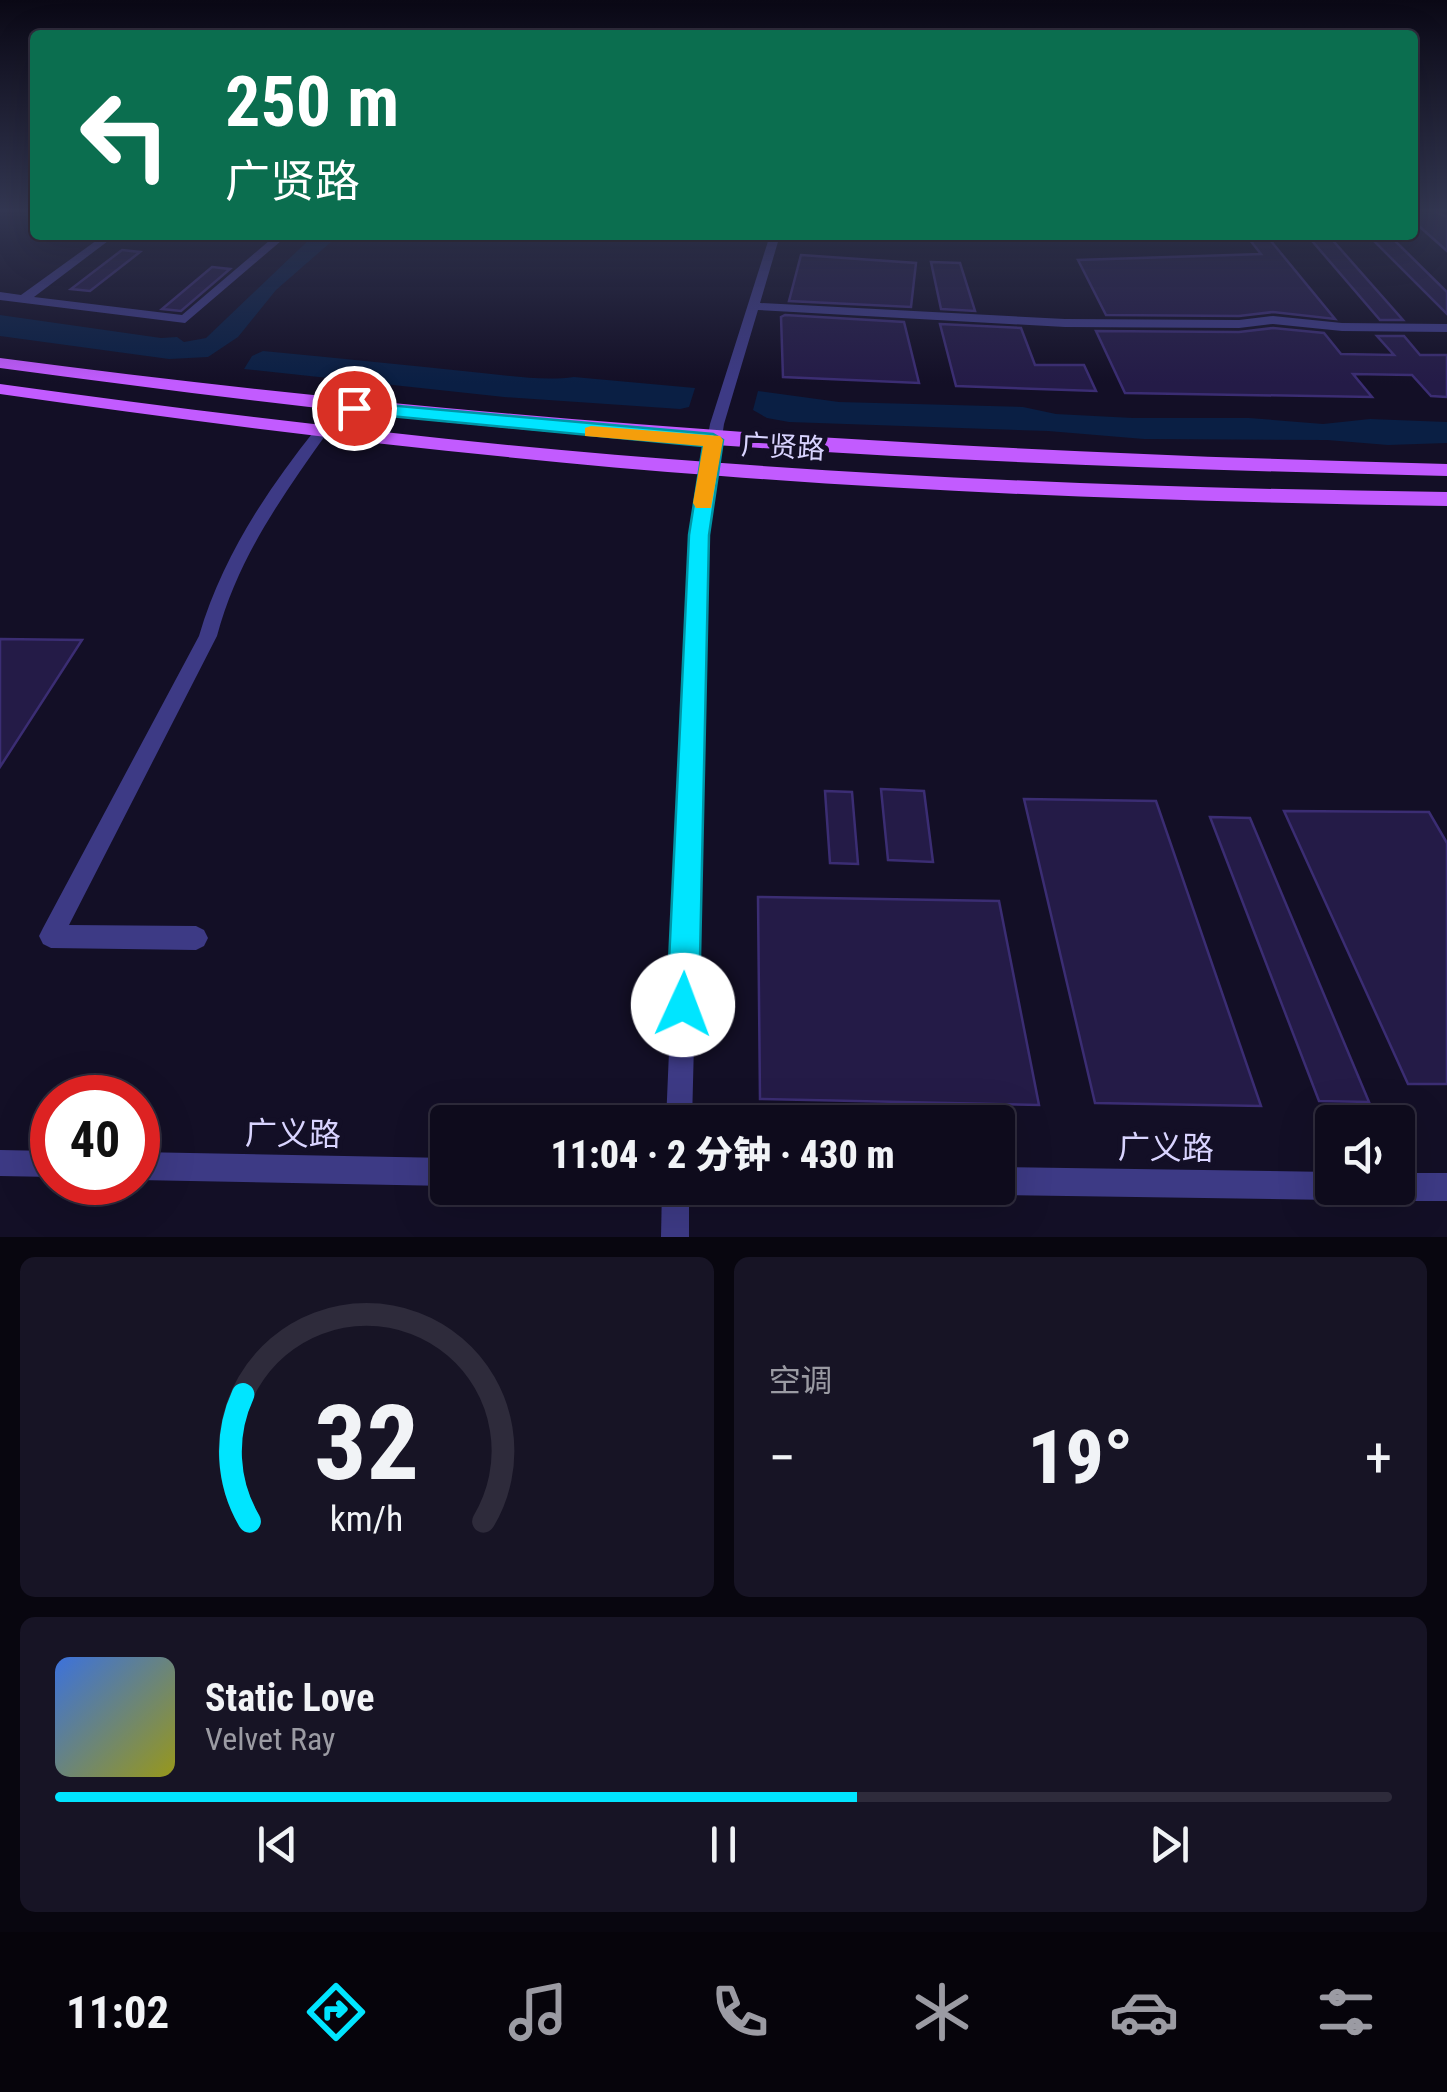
<!DOCTYPE html>
<html lang="zh">
<meta charset="utf-8">
<style>
body{margin:0;font-family:"Roboto Condensed","Noto Sans SC",sans-serif;background:#171425;color:#f1f3f6;height:100vh;display:flex;flex-direction:column;font-size:38px;white-space:nowrap}
*{box-sizing:border-box;margin:0}
p{font-size:32px;color:#9b9ba3}
.icon{flex:none;width:55px;height:55px;fill:none;stroke:currentColor;stroke-width:2;stroke-linecap:round;stroke-linejoin:round}
.map{position:relative;height:1237px;overflow:hidden}
.drawer{display:flex;flex-direction:column;gap:20px;padding:20px;background:#08060f;flex:1}
.drawer>*{flex:none}
.hud{position:absolute;left:30px;top:30px;width:1388px;height:210px;border-radius:10px;box-shadow:0 10px 40px #0002,0 0 0 2px #2e2b3b;background:#0b6e4f;color:#fff;overflow:hidden}
.fabs{position:absolute;left:1315px;top:1105px;display:grid;gap:20px}
.fabs a{display:grid;place-items:center;width:100px;height:100px;border-radius:10px;background:#0e0b1c;box-shadow:0 10px 40px #0002,0 0 0 2px #2e2b3b;font-size:50px}
.speed{position:absolute;left:30px;top:1075px;display:flex;gap:20px;font-size:50px;font-weight:700;text-align:center}
.speed>*{display:grid;place-content:center;width:130px;height:130px;border-radius:50%;background:#0e0b1c;box-shadow:0 10px 40px #0002,0 0 0 2px #2e2b3b;line-height:1}
.speed .limit{border:15px solid #d22;background:#fff;color:#111}
.pin{position:absolute;display:grid;place-items:center;width:85px;height:85px;color:#fff;margin:-42px;border:5px solid #fff;border-radius:50%;box-shadow:0 2px 10px #0007}
.me{position:absolute;width:110px;margin:-55px;rotate:2deg;stroke-linejoin:round;filter:drop-shadow(0 0 8px #0008)}
.turn{display:flex;align-items:center;gap:35px;height:210px;padding:0 30px;font-size:45px}
.turn .icon{width:130px;height:130px;stroke-width:2.5}
.turn b{display:block;font-size:70px;line-height:85px}
.big{font-size:75px;font-weight:800;line-height:1.1}
.drawer .widget{flex:1;display:flex;flex-direction:column;justify-content:center;gap:15px;min-width:0;padding:0 35px;border-radius:15px;background:#171425}
.drawer .dial{align-items:center;gap:0}
.dial svg{height:260px;overflow:visible;fill:none;stroke:#2e2b3b;stroke-width:7;stroke-linecap:round;text-anchor:middle}
.dial text{fill:#f1f3f6;stroke:none}
.song{display:flex;align-items:center;gap:30px}
.cover{width:120px;height:120px;border-radius:15px;background:linear-gradient(135deg,hsl(220 70% 55%),hsl(60 70% 35%))}
.played{height:10px;border-radius:5px;background:linear-gradient(90deg,#00e5ff 60%,#2e2b3b 60%)}
.keys{display:flex;justify-content:space-around;direction:ltr}
.heat{display:flex;justify-content:space-between;align-items:center;font-size:55px;direction:ltr}
.drawer .tiles{flex:1;display:grid;gap:20px;grid-template-columns:1fr 1fr}
.widget:last-child{grid-column:span 2}
.trip{position:absolute;left:430px;top:1105px;width:585px;height:100px;border-radius:10px;background:#0e0b1c;box-shadow:0 10px 40px #0002,0 0 0 2px #2e2b3b;font-weight:800;line-height:100px;text-align:center}
.tabs{display:flex;height:160px;justify-content:space-around;align-items:center;background:#06040b;color:#9b9ba3}
.tabs .icon{width:70px;height:70px}
.tabs .active{color:#00e5ff}
.tabs b{font-size:45px;color:#f1f3f6}
.map>svg:first-child{display:block}
.water{fill:#0a1f44}
.building{fill:#241b47;stroke:#3b2d73;stroke-width:2.5}
.lines{fill:none;stroke-linecap:round;stroke-linejoin:round}
.minor{fill:#3d3a85;fill-rule:evenodd}
.major{fill:#c25bff;fill-rule:evenodd}
.route{fill:#00e5ff;stroke:#0095a6;stroke-width:2.5}
.slow{fill:#f59e0b}
.labels{text-anchor:middle;dominant-baseline:central;stroke-width:10;stroke-linejoin:round;paint-order:stroke}
.street-label{font-size:28px;fill:#d9d4ff;stroke:#130f26}
.near-street-label{font-size:32px;fill:#d9d4ff;stroke:#130f26}
</style>
<div class="map">
<svg width="1447" height="1237" viewBox="0 0 1447 1237">
<rect width="100%" height="100%" fill="#130f26"/>
<g class="water">
<path d="M314,235h25l-63,55 -38,47 -30,20 -39,2 -169,-23v-21l161,23 16,-1 7,5 22,-4z"/>
<path d="M263,351c73,7 146,14 219,22 31,3 62,8 92,4l121,11 -6,19 -9,2 -176,-12 -260,-28 8,-13z"/>
<path d="M758,391l81,11 184,5 33,7 77,4h116l74,6 47,-5 77,3v21l-59,2 -61,-5 -183,-1 -96,-8 -259,-9 -22,-4 -14,-8z"/>
</g>
<g class="building">
<path d="M1412,210h20l15,7v34l-35,-31z"/>
<path d="M1246,235h20l69,84 -62,-7 -34,4 -133,-1 -28,-55 183,-6z"/>
<path d="M1307,235h21l75,85h-23z"/>
<path d="M1368,235h21l58,57v22z"/>
<path d="M122,250l18,2 -50,39 -19,-2z"/>
<path d="M801,255l115,8 -5,44 -122,-6z"/>
<path d="M931,262l29,1 15,48 -34,-2z"/>
<path d="M212,267l18,2 -49,42 -19,-2z"/>
<path d="M785,315l119,7 15,61 -136,-6 -2,-60z"/>
<path d="M940,324l81,4 14,37h49l12,26 -140,-5z"/>
<path d="M1273,328l51,5 17,21 53,1 -17,-19h27l16,19h27v42l-16,-1 -19,-21 -59,-1 19,23 -247,-4 -29,-62 143,1z"/>
<path d="M0,639l82,1 -82,127z"/>
<path d="M881,789l43,2 9,71 -45,-2z"/>
<path d="M825,791l27,1 6,72 -28,-1z"/>
<path d="M1024,799l132,2 105,305 -166,-3z"/>
<path d="M1284,811l145,1 18,31v241h-39z"/>
<path d="M1210,817l40,1 119,284 -50,-1z"/>
<path d="M758,897l241,4 40,204 -279,-6z"/>
</g>
<g class="lines">
<g class="minor">
<path d="M104,235h12l-82,62 148,18 94,-80h12l-103,88 -185,-23v-8l21,3z"/>
<path d="M770,235h10l-20,68 305,16 174,1 34,-4 69,7 105,1v8l-105,-1 -69,-7 -34,4 -174,-1 -307,-17 -34,114 -17,111 -15,587h-26l25,-587 19,-111z"/>
<path d="M320,428l7,5c-46,65 -89,125 -110,203l-148,289 127,1 8,4 4,8 -4,8 -8,4 -145,-2 -8,-4 -4,-8 4,-8 156,-292c23,-78 66,-143 116,-206z"/>
<path d="M0,1150l52,1v26l-52,-1z"/>
<path d="M138,1152l310,6v28l-310,-6z"/>
<path d="M998,1167l334,5v16h13l-3,8 -10,4 -334,-5 -11,-7h11z"/>
<path d="M1398,1173h49v28h-49l-10,-4 -3,-9h13z"/>
<path d="M662,1188h27v49h-28z"/>
</g>
<g class="major">
<path d="M0,358c482,64 961,94 1447,106v12c-302,-7 -605,-18 -906,-45 -181,-16 -361,-39 -541,-63z"/>
<path d="M0,384c240,33 480,62 722,79 241,18 483,26 725,29v14c-242,-4 -484,-11 -726,-30 -241,-18 -481,-48 -721,-82z"/>
</g>
</g>
<linearGradient id="sky" x2="0" y2="1"><stop stop-color="#0a0815"/><stop offset="0.55" stop-color="#333752"/><stop offset="1" stop-color="#333752" stop-opacity="0"/></linearGradient>
<rect width="1447" height="383" fill="url(#sky)"/>
<path class="route" d="M354,402l359,32 10,6 -14,95 -10,470 -5,11 -11,5 -11,-5 -5,-11 22,-470 14,-89 -355,-34 -3,-4z"/>
<path class="slow" d="M591,426l129,10 3,4 -12,68h-15l-3,-5 10,-57 -118,-10v-8z"/>
<g class="labels">
<g class="street-label">
<text transform="translate(783 447) rotate(3)">广贤路</text>
</g>
<g class="near-street-label">
<text transform="translate(293 1134) rotate(1)">广义路</text>
<text transform="translate(1166 1148) rotate(1)">广义路</text>
</g>
</g>
</svg>
<div class="fabs">
<a><svg class="icon" aria-label="sound" viewBox="0 0 24 24"><path d="M4 9h4l5-4v14l-5-4H4zM17 9q2 3 0 6"/></svg></a>
</div>
<div class="speed"><div class="limit">40</div></div>
<div class="pin" style="left:354px;top:408px;background:#d93025"><svg class="icon" aria-label="arrive" viewBox="0 0 24 24"><path d="M6 21V4h12l-3 4 3 4H6"/></svg></div>
<svg class="me" style="left:683px;top:1005px" viewBox="-20 -20 40 40"><circle r="19" fill="#fff"/><path d="M0-13L10 11 0 6-10 11z" fill="#00e5ff"/></svg>
<div class="trip">11:04 · 2 分钟 · 430 m</div>
<div class="hud">
<div class="turn"><svg class="icon" aria-label="left" viewBox="0 0 24 24"><path d="M17 20v-9H6M10 6l-5 5 5 5"/></svg><div><b>250 m</b>广贤路</div></div>
</div>
</div>
<section class="drawer">
<div class="tiles">
<div class="widget dial"><svg viewBox="0 0 100 80">
<path d="M14 69A42 42 0 1 1 86 69"/>
<path d="M14 69A42 42 0 0 1 12 30" stroke="#00e5ff"/>
<text x="50" y="56" font-size="32" font-weight="700">32</text>
<text x="50" y="72" font-size="11">km/h</text>
</svg></div>
<div class="widget"><p>空调</p>
<div class="heat"><a>−</a><b class="big">19°</b><a>+</a></div>
</div>
<div class="widget">
<div class="song"><i class="cover"></i><div><b>Static Love</b><p>Velvet Ray</p></div></div>
<div class="played"></div>
<div class="keys"><svg class="icon" aria-label="previous" viewBox="0 0 24 24"><path d="M18 5L8 12l10 7zM5 5v14"/></svg><svg class="icon" aria-label="pause" viewBox="0 0 24 24"><path d="M8 5v14M16 5v14"/></svg><svg class="icon" aria-label="next" viewBox="0 0 24 24"><path d="M6 5l10 7-10 7zM19 5v14"/></svg></div>
</div>
</div>
</section>
<nav class="tabs">
<b>11:02</b>
<svg class="icon active" aria-label="directions" viewBox="0 0 24 24"><path d="M12 3l9 9-9 9-9-9zM9 14v-3h6M13 9l2 2-2 2"/></svg>
<svg class="icon" aria-label="music" viewBox="0 0 24 24"><path d="M9 18V5l10-2v13"/><circle cx="6" cy="18" r="3"/><circle cx="16" cy="16" r="3"/></svg>
<svg class="icon" aria-label="phone" viewBox="0 0 24 24"><path d="M5 4h4l2 5-3 2q2 4 5 5l2-3 5 2v4C11 20 4 13 5 4z"/></svg>
<svg class="icon" aria-label="climate" viewBox="0 0 24 24"><path d="M12 3v18M4 7l16 10M4 17L20 7"/></svg>
<svg class="icon" aria-label="car" viewBox="0 0 24 24"><path d="M5 17H2v-5l4-1 3-4h7l3 4 3 1v5h-3M9 17h6M6 11h13"/><circle cx="7" cy="17" r="2"/><circle cx="17" cy="17" r="2"/></svg>
<svg class="icon" aria-label="filters" viewBox="0 0 24 24"><path d="M4 7h16M4 17h16"/><circle cx="9" cy="7" r="2"/><circle cx="15" cy="17" r="2"/></svg>
</nav>
